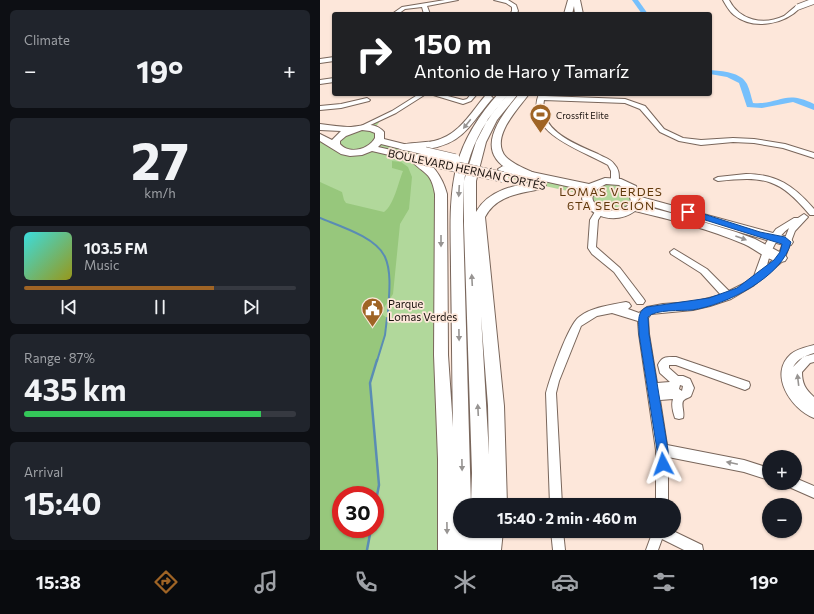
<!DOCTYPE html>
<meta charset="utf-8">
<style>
body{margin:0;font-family:Commissioner,sans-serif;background:#20242c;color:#f1f3f6;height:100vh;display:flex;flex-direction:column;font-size:15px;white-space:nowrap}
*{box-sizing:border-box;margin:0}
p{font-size:13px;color:#9ea1a6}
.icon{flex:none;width:22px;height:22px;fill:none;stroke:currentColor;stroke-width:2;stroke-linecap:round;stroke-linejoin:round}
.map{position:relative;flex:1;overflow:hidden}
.details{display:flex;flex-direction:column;gap:10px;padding:10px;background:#0d0f14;width:320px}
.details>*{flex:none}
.hud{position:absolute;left:12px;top:12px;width:380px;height:84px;border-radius:4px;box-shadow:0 1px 3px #0004;background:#202124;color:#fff;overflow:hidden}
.buttons{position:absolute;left:442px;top:450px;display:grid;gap:8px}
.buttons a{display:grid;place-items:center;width:40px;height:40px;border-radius:50%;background:#171b24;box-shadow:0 1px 3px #0004;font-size:20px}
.speed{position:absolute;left:12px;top:486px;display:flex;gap:8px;font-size:20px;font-weight:700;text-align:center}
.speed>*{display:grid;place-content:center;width:52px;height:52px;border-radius:50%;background:#171b24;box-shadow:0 1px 3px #0004;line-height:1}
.speed .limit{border:6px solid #d22;background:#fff;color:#111}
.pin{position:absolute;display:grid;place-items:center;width:34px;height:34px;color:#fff;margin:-17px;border-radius:8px;box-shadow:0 2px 6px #0006}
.me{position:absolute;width:44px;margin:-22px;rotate:356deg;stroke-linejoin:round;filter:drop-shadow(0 0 3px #0008)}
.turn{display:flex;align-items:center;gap:14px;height:84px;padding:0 16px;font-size:18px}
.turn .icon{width:52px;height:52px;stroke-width:2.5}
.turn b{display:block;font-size:28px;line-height:34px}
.big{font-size:30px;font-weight:700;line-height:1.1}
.details .card{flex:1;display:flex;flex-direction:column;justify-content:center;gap:6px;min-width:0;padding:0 14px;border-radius:6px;background:#20242c}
.details .dial{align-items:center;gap:0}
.dial b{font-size:52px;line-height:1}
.song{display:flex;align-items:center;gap:12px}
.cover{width:48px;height:48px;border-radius:6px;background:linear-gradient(135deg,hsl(180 70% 55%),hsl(60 70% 35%))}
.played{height:4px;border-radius:2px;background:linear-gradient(90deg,#9f6425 70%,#363941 70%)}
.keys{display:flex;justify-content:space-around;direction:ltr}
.heat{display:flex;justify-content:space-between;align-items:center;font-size:22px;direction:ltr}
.charge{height:6px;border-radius:3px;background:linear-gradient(90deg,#34c759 87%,#363941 0)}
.trip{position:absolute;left:133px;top:498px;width:228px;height:40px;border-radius:20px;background:#171b24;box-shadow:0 1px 3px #0004;font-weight:700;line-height:40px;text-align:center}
.tabs{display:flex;height:64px;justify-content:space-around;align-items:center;background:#090b0e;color:#9ea1a6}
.tabs .icon{width:28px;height:28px}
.tabs .current{color:#9f6425}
.tabs b{font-size:18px;color:#f1f3f6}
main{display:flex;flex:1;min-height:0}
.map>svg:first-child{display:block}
.green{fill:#b1d89b;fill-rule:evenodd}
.forest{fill:#97c77c}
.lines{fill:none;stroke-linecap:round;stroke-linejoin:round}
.stream-far1{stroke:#5a8cb4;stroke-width:2}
.stream{stroke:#5a8cb4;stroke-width:2.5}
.river{fill:#76c0fc;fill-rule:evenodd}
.minor-casing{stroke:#79665b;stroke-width:2}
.major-casing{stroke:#79665b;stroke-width:2}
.highway-casing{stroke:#79665b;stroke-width:2}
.minor{fill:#fff;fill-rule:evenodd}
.major{fill:#fff;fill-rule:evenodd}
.highway{fill:#fff;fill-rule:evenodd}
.minor-bridge-casing{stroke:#79665b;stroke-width:7;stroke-linecap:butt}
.major-bridge-casing{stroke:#79665b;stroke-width:11;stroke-linecap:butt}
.minor-bridge{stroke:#fff;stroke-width:5.5}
.major-bridge{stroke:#fff;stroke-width:10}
.oneway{fill:#979492}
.route{fill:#1a73e8;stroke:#114b97}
.labels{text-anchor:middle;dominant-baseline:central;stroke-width:3.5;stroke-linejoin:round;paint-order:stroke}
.far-poi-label{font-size:9px;fill:#18110d;stroke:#fde7da;text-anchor:start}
.street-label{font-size:11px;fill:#18110d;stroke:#fde7da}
.poi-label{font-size:11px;fill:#18110d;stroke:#fde7da;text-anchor:start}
.neighbourhood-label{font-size:12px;letter-spacing:1px;fill:#61390c;stroke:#fde7da}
</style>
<main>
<section class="details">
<div class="card"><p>Climate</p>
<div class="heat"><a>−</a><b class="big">19°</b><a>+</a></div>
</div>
<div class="card dial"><b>27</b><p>km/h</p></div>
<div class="card">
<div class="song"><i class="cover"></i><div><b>103.5 FM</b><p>Music</p></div></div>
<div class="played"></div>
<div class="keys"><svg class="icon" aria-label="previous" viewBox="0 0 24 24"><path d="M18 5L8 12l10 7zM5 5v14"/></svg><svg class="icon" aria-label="pause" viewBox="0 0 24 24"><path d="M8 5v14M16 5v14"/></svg><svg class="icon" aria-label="next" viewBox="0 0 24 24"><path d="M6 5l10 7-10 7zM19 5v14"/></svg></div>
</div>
<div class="card"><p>Range · 87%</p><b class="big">435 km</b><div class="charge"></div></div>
<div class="card"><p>Arrival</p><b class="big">15:40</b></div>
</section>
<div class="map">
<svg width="494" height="550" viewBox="0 0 494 550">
<rect width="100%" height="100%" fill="#fde7da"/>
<g class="green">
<path d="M60,121l-7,10 3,2v8l-15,10 -18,-1 -5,-10 3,-4 25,-8z"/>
<path d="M0,137l33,16 25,-11 46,11 -4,5h-7l23,19 11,373h-127zM21,495h34v34h-34z"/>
<path d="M183,169l86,19 -3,7 -83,-18z"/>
<path d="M284,182l20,2 12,15 -17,14 -24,-5 -4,-19z"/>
</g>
<path class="forest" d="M72,161l9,1 7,5 4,10 -3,32 -9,15 -7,70 -10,15v6l4,3 -2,17 -15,48 9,102 -4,21v-11h-34v34h30l-4,21h-47v-368l22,10 2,8 2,3 38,9c10,-7 14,-29 19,-41l-11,-3z"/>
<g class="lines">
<g class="stream-far1">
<path d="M0,218c19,8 56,19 65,39 7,15 4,39 3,55"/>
<path d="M57,361l8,-26 2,-17"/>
</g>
<g class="stream">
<path d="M55,506l4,-21 -9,-102 7,-23"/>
<path d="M47,550l4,-21"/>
</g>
<g class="river">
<path d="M312,0h6l10,14h-6z"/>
<path d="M390,70c12,1 31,2 37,14 3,6 4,13 6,19 27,2 31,-14 61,1v6l-21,-8 -31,6 -15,-1 -8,-24 -12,-6 -17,-3z"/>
</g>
<defs>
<g id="minor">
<path d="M125,0h13l-31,6 3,8h-6l-2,-7 -17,2 -7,5h-6l10,-7z"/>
<path d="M174,0h14l8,5 2,6 -2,3h-6l2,-3v-4l-6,-4z"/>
<path d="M403,0h6c10,20 34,26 55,16 4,-3 8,-7 12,-10l5,1c-16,17 -47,24 -67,8 -5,-4 -8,-10 -11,-15z"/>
<path d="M14,57v4l-14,2v-4z"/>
<path d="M14,78v4l-14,2v-4z"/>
<path d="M99,94h7l-30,19 -32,15 -2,1 -3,-2 33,-16z"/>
<path d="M110,94h10l23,6 4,-1 4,-5h6l-6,7 -8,3z"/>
<path d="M219,94h6v2l80,3 20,7 19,23 19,9 18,2 32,-2 21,1 31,5 29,9v5l-31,-10 -29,-5 -21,-1 -32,3 -22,-4 -19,-9 -20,-23 -15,-6 -81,-3c-6,31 32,44 54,54 5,3 13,5 16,10 5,5 5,10 5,17l-4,2 -4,-2v-10l-3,-6c-26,-15 -85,-32 -69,-71z"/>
<path d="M47,98l3,2 -1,1 -28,7 -21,2v-4l21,-2z"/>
<path d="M426,174c31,0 48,12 68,35v6h-4c-31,-37 -46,-39 -92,-34l-4,-2 4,-2z"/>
<path d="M279,209l4,3 -5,8 -2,27 24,21 23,30 2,3 -2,3h-6l-23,-32 -22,-18 -4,-6 2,-28 6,-10z"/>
<path d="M484,214l4,3 -13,14 -11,29 -31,26 -22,13 -21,7 -17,4 -42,4 -3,4 1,16 8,49 13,-1 -10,-9 -2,-8c4,-9 9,-8 18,-8l73,25 1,3 -1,3 -4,2 -69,-25h-7v3l9,8h5l7,3 4,9 -3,8c-2,2 -5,2 -7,4 -4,3 1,12 -1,18l-4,1 -4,-1c-2,-6 -4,-13 -2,-19l-13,1 7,45 77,15 25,8v12l-25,-8 -76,-15v48h-12v-55l-17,-116 -1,-13 -26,-8 -15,3 -16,10 -22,55 -3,12 6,112h-12l-4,-112c4,-15 22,-68 33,-76 13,-10 31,-12 47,-15l3,1 2,3 -3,3 11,4 8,-6 16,-3 30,-2 28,-7 -20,-22 -30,-19 -1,-2 4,-3 33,20 22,22 18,-9 7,-6 12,-33 10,-14 18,-11h4zM469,228l-11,28 -11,9c4,-15 9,-27 22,-37zM360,385l3,1 -1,5 -3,-2z"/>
<path d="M494,345v8c-9,3 -16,5 -21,14l10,-10 11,-3v8l-4,1 -8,9c0,11 3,17 12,25v21c-23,-9 -46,-44 -23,-64 6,-5 15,-7 23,-9z"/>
<path d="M475,478l19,8v12l-25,-11 -2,-4h8z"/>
<path d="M231,531h12l2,19h-12z"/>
<path d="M333,531h20l29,14 1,5h-19l-22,-11 -4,11h-12z"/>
</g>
<g id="major">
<path d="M0,124c10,1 21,3 31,3 12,-1 23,-6 33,5v7l44,11 2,2 -5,3 -44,-11 -3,3 44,10 2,2 -2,2 -3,1 -47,-11 -10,4 -12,1 -9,-2 -21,-13v-7l12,6 9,-9 -21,-1zM42,130l8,1 5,2v5c-6,11 -25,17 -35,6v-3l6,-5z"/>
<path d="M183,166l86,18 16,-6 16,1 15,7 5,11 143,39 7,3 2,3 -2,3 -4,1 -147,-43v2l50,13 46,14 19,7 30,16 2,3 -2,3c-13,4 -29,-12 -41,-17 -35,-15 -72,-24 -109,-33 -18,13 -43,8 -53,-12l2,-9 -85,-19 -1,-2zM286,184l13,1 9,6 3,10c-10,22 -63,1 -25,-17z"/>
</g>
<g id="highway">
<path d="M248,0h12l3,14h-8l-1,-8 -2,8h-8z"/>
<path d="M178,94h10c-5,7 -11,13 -16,20 -15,20 -24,43 -28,67l12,-39 12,-23 20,-25h10l-21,26 -11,22 -10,39v31c13,-23 40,-27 64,-31l4,1 2,3 -2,3c-23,6 -47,6 -59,29l19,189 3,99h-18v-6v6h-18l1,-32 -8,-248v-44l-1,40 8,284h-11v8l-4,-2v13l4,-2v9h43l-2,19h-63v-91l-4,-104 1,-161c-4,-25 -14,-20 -26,-36l5,-3c17,4 29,23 33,39l1,161 5,72c-1,-52 -1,-104 -2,-156 0,-35 -3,-72 6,-106 7,-27 23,-51 41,-71zM161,316l7,90 1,49z"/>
<path d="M199,94h10c-11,15 -40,44 -23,63 8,8 18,11 28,16l1,2 -1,2c-8,2 -17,-3 -23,-6 -39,-20 -10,-55 8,-77z"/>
<path d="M168,95l3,1 2,2 -2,2c-25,30 -31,48 -76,50 -6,0 -13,2 -17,-3 4,-5 28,-4 36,-6 25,-6 36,-27 51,-45z"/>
</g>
</defs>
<use href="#minor" class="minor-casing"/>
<use href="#major" class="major-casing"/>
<use href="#highway" class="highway-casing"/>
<use href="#minor" class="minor"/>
<use href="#major" class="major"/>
<use href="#highway" class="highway"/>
<defs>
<path id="minor-bridge" d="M478,7l16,-6"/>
<g id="major-bridge">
<path d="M105,152l30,7"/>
<path d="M99,159l84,18"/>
</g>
</defs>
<use href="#minor-bridge" class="minor-bridge-casing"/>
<use href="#major-bridge" class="major-bridge-casing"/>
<use href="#minor-bridge" class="minor-bridge"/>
<use href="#major-bridge" class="major-bridge"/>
</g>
<defs><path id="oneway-solid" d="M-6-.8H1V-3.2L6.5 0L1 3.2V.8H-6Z"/></defs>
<g class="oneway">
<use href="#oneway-solid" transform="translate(147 124) rotate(129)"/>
<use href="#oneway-solid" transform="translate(139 191) rotate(93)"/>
<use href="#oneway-solid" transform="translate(421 238) rotate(20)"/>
<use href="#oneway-solid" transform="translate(121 241) rotate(90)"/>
<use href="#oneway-solid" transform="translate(152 280) rotate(-93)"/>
<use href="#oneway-solid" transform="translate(139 335) rotate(89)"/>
<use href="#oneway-solid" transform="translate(478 380) rotate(-97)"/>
<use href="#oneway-solid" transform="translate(158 410) rotate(-93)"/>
<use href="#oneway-solid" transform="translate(412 463) rotate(-168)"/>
<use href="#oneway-solid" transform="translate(142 465) rotate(89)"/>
<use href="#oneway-solid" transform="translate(127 528) rotate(89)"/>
</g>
<path class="route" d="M368,209l72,23 25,5 6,5c-8,35 -65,63 -99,68 -10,1 -37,-1 -44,7l1,17 19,116 1,14 -2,4 -4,2 -4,-2 -2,-4v-14l-18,-116c0,-10 -3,-23 8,-27l62,-9 28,-10 37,-28 6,-8 2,-8 -96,-30v-4z"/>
<defs>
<symbol id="stadium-pin" viewBox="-11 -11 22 30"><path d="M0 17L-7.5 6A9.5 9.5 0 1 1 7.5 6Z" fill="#9f6425" stroke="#fde7da"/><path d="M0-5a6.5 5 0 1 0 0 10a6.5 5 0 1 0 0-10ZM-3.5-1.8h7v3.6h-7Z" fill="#fff"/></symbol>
<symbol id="civic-pin" viewBox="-11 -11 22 30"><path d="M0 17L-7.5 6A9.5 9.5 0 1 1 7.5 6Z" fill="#9f6425" stroke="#fde7da"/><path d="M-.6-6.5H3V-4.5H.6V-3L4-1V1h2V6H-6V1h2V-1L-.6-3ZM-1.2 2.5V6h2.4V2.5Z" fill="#fff"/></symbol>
</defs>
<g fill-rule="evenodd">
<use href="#stadium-pin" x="208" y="102" width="25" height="34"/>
<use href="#civic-pin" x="40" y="296" width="25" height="34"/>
</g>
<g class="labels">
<g class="far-poi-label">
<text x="236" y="115">Crossfit Elite</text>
</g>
<g class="street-label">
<text transform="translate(147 169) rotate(12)">BOULEVARD HERNÁN CORTÉS</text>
</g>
<g class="poi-label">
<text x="68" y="303">Parque<tspan x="68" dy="13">Lomas Verdes</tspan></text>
</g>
<g class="neighbourhood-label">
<text x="291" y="191">LOMAS VERDES<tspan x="291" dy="14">6TA SECCIÓN</tspan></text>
</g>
</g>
</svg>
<div class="buttons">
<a>+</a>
<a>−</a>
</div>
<div class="speed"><div class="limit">30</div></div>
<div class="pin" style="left:368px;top:212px;background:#d93025"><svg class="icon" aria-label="arrive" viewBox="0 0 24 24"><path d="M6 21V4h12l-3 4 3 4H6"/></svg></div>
<svg class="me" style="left:343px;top:464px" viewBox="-20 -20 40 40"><path d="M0-17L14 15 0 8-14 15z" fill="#1a73e8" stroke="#fff" stroke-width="4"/></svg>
<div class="trip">15:40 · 2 min · 460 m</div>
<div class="hud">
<div class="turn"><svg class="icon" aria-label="right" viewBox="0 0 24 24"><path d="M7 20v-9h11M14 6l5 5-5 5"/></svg><div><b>150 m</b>Antonio de Haro y Tamaríz</div></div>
</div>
</div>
</main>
<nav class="tabs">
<b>15:38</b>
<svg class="icon current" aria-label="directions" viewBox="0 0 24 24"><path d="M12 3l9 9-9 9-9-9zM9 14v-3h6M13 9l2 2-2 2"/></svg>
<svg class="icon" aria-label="music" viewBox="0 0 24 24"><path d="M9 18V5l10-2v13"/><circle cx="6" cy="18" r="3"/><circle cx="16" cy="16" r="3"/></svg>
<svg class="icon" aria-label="phone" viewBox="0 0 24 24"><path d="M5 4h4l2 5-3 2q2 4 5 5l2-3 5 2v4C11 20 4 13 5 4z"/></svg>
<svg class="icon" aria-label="climate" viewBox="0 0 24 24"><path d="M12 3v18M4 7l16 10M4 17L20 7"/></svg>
<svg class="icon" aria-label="car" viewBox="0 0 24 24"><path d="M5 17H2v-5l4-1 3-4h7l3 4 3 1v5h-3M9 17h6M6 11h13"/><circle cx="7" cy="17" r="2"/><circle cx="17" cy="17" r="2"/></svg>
<svg class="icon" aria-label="filters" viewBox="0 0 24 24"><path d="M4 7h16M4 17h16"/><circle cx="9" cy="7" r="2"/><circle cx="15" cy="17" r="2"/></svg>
<b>19°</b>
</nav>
